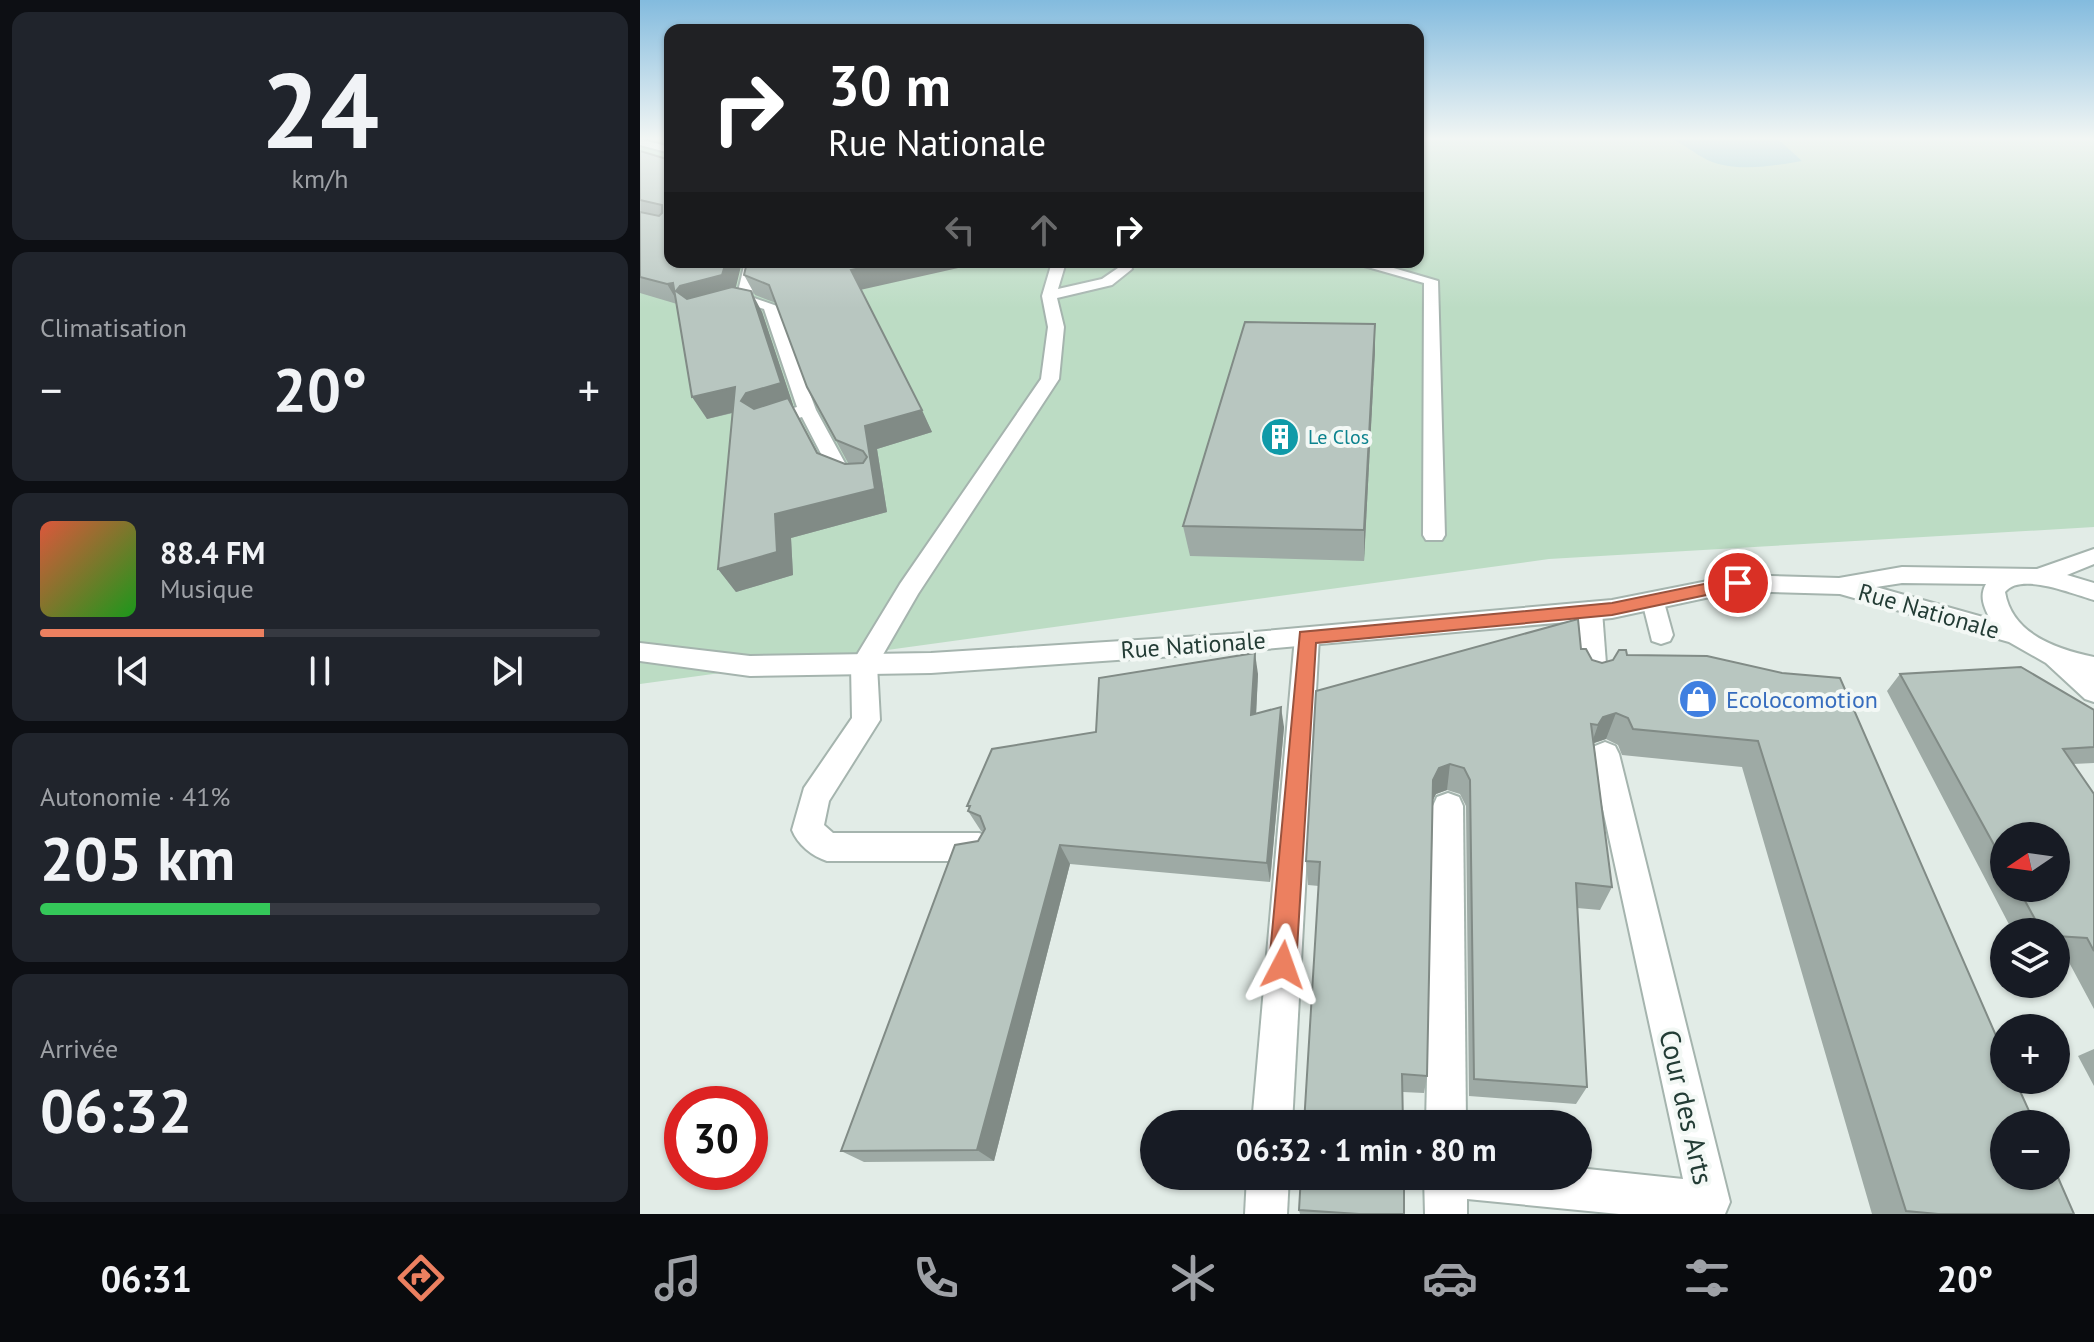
<!DOCTYPE html>
<html lang="fr">
<meta charset="utf-8">
<style>
body{margin:0;font-family:"PT Sans",sans-serif;background:#20242c;color:#f1f3f6;height:100vh;display:flex;flex-direction:column;font-size:30px;white-space:nowrap}
*{box-sizing:border-box;margin:0}
p{font-size:26px;color:#9ea1a6}
.icon{flex:none;width:44px;height:44px;fill:none;stroke:currentColor;stroke-width:2;stroke-linecap:round;stroke-linejoin:round}
.map{position:relative;flex:1;overflow:hidden}
.panel{display:flex;flex-direction:column;gap:12px;padding:12px;background:#0d0f14;width:640px}
.panel>*{flex:none}
.banner{position:absolute;left:24px;top:24px;width:760px;height:244px;border-radius:16px;box-shadow:0 2px 6px #0004;background:#202124;color:#fff;overflow:hidden}
.needle{width:52px;rotate:257deg}
.fabs{position:absolute;left:1350px;top:822px;display:grid;gap:16px}
.fabs a{display:grid;place-items:center;width:80px;height:80px;border-radius:50%;background:#171b24;box-shadow:0 2px 6px #0004;font-size:40px}
.speed{position:absolute;left:24px;top:1086px;display:flex;gap:16px;font-size:40px;font-weight:700;text-align:center}
.speed>*{display:grid;place-content:center;width:104px;height:104px;border-radius:50%;background:#171b24;box-shadow:0 2px 6px #0004;line-height:1}
.speed .limit{border:12px solid #d22;background:#fff;color:#111}
.pin{position:absolute;display:grid;place-items:center;width:68px;height:68px;color:#fff;margin:-34px;border:4px solid #fff;border-radius:50%;box-shadow:0 2px 8px #0007}
.me{position:absolute;width:88px;margin:-44px;rotate:4deg;stroke-linejoin:round;filter:drop-shadow(0 0 6px #0008)}
.turn{display:flex;align-items:center;gap:28px;height:168px;padding:0 32px;font-size:36px}
.turn .icon{width:104px;height:104px;stroke-width:2.5}
.turn b{display:block;font-size:56px;line-height:68px}
.lanes{display:flex;align-items:center;height:76px;padding:0 32px;background:#0003;justify-content:center;gap:40px;direction:ltr}
.lanes .off{opacity:.35}
.big{font-size:60px;font-weight:600;line-height:1.1}
.panel .tile{flex:1;display:flex;flex-direction:column;justify-content:center;gap:12px;min-width:0;padding:0 28px;border-radius:16px;background:#20242c}
.panel .dial{align-items:center;gap:0}
.dial b{font-size:104px;line-height:1}
.song{display:flex;align-items:center;gap:24px}
.cover{width:96px;height:96px;border-radius:12px;background:linear-gradient(135deg,hsl(10 70% 55%),hsl(120 70% 35%))}
.played{height:8px;border-radius:4px;background:linear-gradient(90deg,#ec8060 40%,#363941 40%)}
.keys{display:flex;justify-content:space-around;direction:ltr}
.heat{display:flex;justify-content:space-between;align-items:center;font-size:44px;direction:ltr}
.charge{height:12px;border-radius:6px;background:linear-gradient(90deg,#34c759 41%,#363941 0)}
.trip{position:absolute;left:500px;top:1110px;width:452px;height:80px;border-radius:40px;background:#171b24;box-shadow:0 2px 6px #0004;font-weight:600;line-height:80px;text-align:center}
.dock{display:flex;height:128px;justify-content:space-around;align-items:center;background:#090b0e;color:#9ea1a6}
.dock .icon{width:56px;height:56px}
.dock .current{color:#ec8060}
.dock b{font-size:36px;color:#f1f3f6}
main{display:flex;flex:1;min-height:0}
.map>svg:first-child{display:block}
.green{fill:#bcdcc4}
.water{fill:#8cc6ce}
.lines{fill:none;stroke-linecap:round;stroke-linejoin:round}
.service-casing{stroke:#a5b4ae;stroke-width:4}
.minor-casing{stroke:#a5b4ae;stroke-width:4}
.tertiary-casing{stroke:#a5b4ae;stroke-width:4}
.service{fill:#fff;fill-rule:evenodd}
.minor{fill:#fff;fill-rule:evenodd}
.tertiary{fill:#fff;fill-rule:evenodd}
.wall{fill:#9eaaa5;fill-rule:evenodd}
.shaded-wall{fill:#818b86}
.building{fill:#b8c6c0;stroke:#818b86;stroke-width:2}
.route{fill:#ec8060;stroke:#99533e;stroke-width:2}
.labels{text-anchor:middle;dominant-baseline:central;stroke-width:8;stroke-linejoin:round;paint-order:stroke}
.far-culture-label{font-size:20px;fill:#0d838f;stroke:#f3f8f5;text-anchor:start}
.street-label{font-size:24px;fill:#233c35;stroke:#f3f8f5}
.shop-label{font-size:24px;fill:#366cbe;stroke:#f3f8f5;text-anchor:start}
.near-street-label{font-size:28px;fill:#233c35;stroke:#f3f8f5}
</style>
<main>
<section class="panel">
<div class="tile dial"><b>24</b><p>km/h</p></div>
<div class="tile"><p>Climatisation</p>
<div class="heat"><a>−</a><b class="big">20°</b><a>+</a></div>
</div>
<div class="tile">
<div class="song"><i class="cover"></i><div><b>88.4 FM</b><p>Musique</p></div></div>
<div class="played"></div>
<div class="keys"><svg class="icon" aria-label="previous" viewBox="0 0 24 24"><path d="M18 5L8 12l10 7zM5 5v14"/></svg><svg class="icon" aria-label="pause" viewBox="0 0 24 24"><path d="M8 5v14M16 5v14"/></svg><svg class="icon" aria-label="next" viewBox="0 0 24 24"><path d="M6 5l10 7-10 7zM19 5v14"/></svg></div>
</div>
<div class="tile"><p>Autonomie · 41%</p><b class="big">205 km</b><div class="charge"></div></div>
<div class="tile"><p>Arrivée</p><b class="big">06:32</b></div>
</section>
<div class="map">
<svg width="1454" height="1214" viewBox="0 0 1454 1214">
<rect width="100%" height="100%" fill="#e2ece7"/>
<path class="green" d="M0,138h30v124h748v-124h676v389l-545,32 -909,125z"/>
<path class="water" d="M1029,138h108l25,23c-30,5 -72,13 -100,-4 -12,-7 -20,-14 -33,-19z"/>
<g class="lines">
<defs>
<g id="service">
<path d="M0,139l30,8v6l-30,-8z"/>
<path d="M105,262h14l-8,35 26,9 39,104 30,55 20,11 -3,4 -7,2 -25,-9 -29,-56 -34,10 -9,-6 2,-4 36,-10 -33,-98 -28,-9z"/>
<path d="M412,262h14l-8,27 44,-10 16,-11 -3,-6h14l3,7 -20,16 -55,13 7,29 -5,52 -141,215 -41,71 3,55 -51,81 -5,24 9,8h146l11,4 5,10 -5,10 -11,4h-152c-15,-5 -29,-16 -35,-31l12,-42 48,-70 -1,-53 4,-7 45,-74 141,-205 7,-52 -6,-31z"/>
<path d="M710,262h23l65,19 7,254 -3,5h-16l-3,-5 1,-252z"/>
<path d="M1014,593l8,2 11,40 -3,6 -9,3 -9,-3 -10,-40 4,-6z"/>
<path d="M950,602l9,3 3,6 5,66 -4,7 -9,3 -9,-3 -4,-7 -3,-66 3,-6z"/>
<path d="M965,742l10,4 4,8 111,448 -5,12h-106l-152,-15v15h-42l-1,-38h154v-8l105,11 -92,-425 4,-8z"/>
<path d="M808,793l11,4 4,9 3,318h-40l7,-318 4,-9z"/>
</g>
<g id="minor">
<path d="M667,628l9,3 3,6 -27,487h-40l43,-487 3,-6z"/>
<path d="M607,1176h42l-2,38h-42z"/>
</g>
<path id="tertiary" d="M1454,549v15l-27,11 27,8v17c-21,-6 -73,-28 -89,-8 7,42 51,57 89,65v45l-9,-3 -39,-36 -37,-21 -169,-48 -102,-3 -126,27 -380,34 -301,21 -181,3 -110,-15v-18l110,13 181,-3 301,-19 380,-34 126,-25 101,3 63,-11 135,2zM1262,583l84,1c-7,12 -2,23 4,35l-114,-32z"/>
</defs>
<use href="#service" class="service-casing"/>
<use href="#minor" class="minor-casing"/>
<use href="#tertiary" class="tertiary-casing"/>
<use href="#service" class="service"/>
<use href="#minor" class="minor"/>
<use href="#tertiary" class="tertiary"/>
</g>
<g class="wall">
<path d="M0,151l95,137 27,24 31,93h-1l26,48 27,11h5l-2,-1 -41,-76 -31,-84 -21,-8 -11,-20 117,15 71,142 -55,17 10,63 -96,26 2,37 -57,17 -18,-23 15,-156 -26,6 -30,-115 -37,-11z"/>
<path d="M735,350l-11,211 -174,-5 -7,-30z"/>
<path d="M941,649l11,11 10,3 25,-8 80,1 367,558h-202l-130,-447 -120,-12 -4,-10 -12,-6 -12,4 18,144 -12,23 -23,-2 10,179 -11,17 -107,-8 -3,-290 -6,-12 -13,-4 -11,4 -4,7 -5,275 -3,17 -21,-1 -84,-206 -11,-1 -2,-24z"/>
<path d="M618,674l-2,40 28,13 -14,155 -200,-18 -76,297 -130,1 -23,-11 137,-310 5,-9 -2,-1 -13,-20 1,-3 -2,-2 129,-74z"/>
<path d="M1260,674l194,36v53l-21,1 21,30v215l-30,-56h-8v-21h-43l-126,-241zM1364,836l52,52h-52z"/>
<path d="M1454,1049v37l-16,-30z"/>
<path d="M659,1210l105,4h-104z"/>
</g>
<g class="shaded-wall">
<path d="M86,262h16l-8,33 -55,9 -12,-20 6,-1 7,3z"/>
<path d="M250,262h95l-125,28 -9,-20z"/>
<path d="M111,291l11,21 31,93h-1l38,71 -83,-67 -40,10 -15,-22z"/>
<path d="M735,324v26l-11,211v-31z"/>
<path d="M282,410l10,22 -55,17 10,63 -96,26 2,37 -57,17 -18,-23 57,-55 100,-25 -10,-63z"/>
<path d="M615,653l3,21 -3,62 -4,-21z"/>
<path d="M641,707l3,20 -14,155 -3,-19z"/>
<path d="M976,713l-10,26 -12,4 -5,8 9,-26 5,-8z"/>
<path d="M810,764l-3,26 -11,4 -6,12 3,-26 6,-12z"/>
<path d="M420,845l10,19 -76,297 -17,-11z"/>
</g>
<g class="building">
<path d="M0,151l30,9v102h56l-4,13 -42,11 -4,5 11,8 45,-12 19,4 30,92 -35,10 -5,8 13,8 34,-11 29,55 28,11 18,-1 4,-6 -4,-6 -27,-11 -29,-53 -38,-102 -25,-10 3,-13h143l-39,8 71,140 -57,16 10,63 -100,25 2,38 -59,17 17,-182 -43,10 -19,-114 -6,1 -27,-7v-65l19,4 3,-3v-8l-22,-5z"/>
<path d="M605,322l130,2 -11,206 -181,-4z"/>
<path d="M938,619l3,30h5l6,11 10,3 11,-3 6,-10h7l1,5 80,1 75,17 58,5 164,376v26h11l20,44h-31v52h52v-3l18,41h-136l-32,-3 -148,-470 -125,-12 -5,-11 -12,-5 -13,4 -5,8 -7,-1 21,163 -36,-4 11,204 -113,-8 -4,-299 -6,-12 -14,-4 -11,4 -6,12 -6,296 -25,-2 1,50h-99l16,-262 -14,-1 10,-170z"/>
<path d="M615,653l-4,62 30,-8 -14,156 -207,-18 -83,305 -136,1 114,-306 23,-4 7,-12 -5,-13 -12,-5 2,-5h-3l25,-57 104,-17 3,-54z"/>
<path d="M1381,667l73,43v37l-31,2 31,45v157l-7,-13 -31,-2v-4h-14l-24,-44h38v-52h-52v27l-104,-189z"/>
<path d="M661,1176h103v38h-45l-60,-4z"/>
</g>
<linearGradient id="sky" x2="0" y2="1"><stop stop-color="#83bbde"/><stop offset="0.45" stop-color="#f2f6f4"/><stop offset="1" stop-color="#f2f6f4" stop-opacity="0"/></linearGradient>
<rect width="1454" height="308" fill="url(#sky)"/>
<path class="route" d="M1098,577l9,6 -3,4 -132,28 -296,28 -20,322 -4,9 -9,4 -10,-4 -4,-9 31,-333 312,-29z"/>
<defs>
<symbol id="building-disc" viewBox="-11 -11 22 22"><circle r="9.5" fill="#0f9aa8" stroke="#f3f8f5"/><path d="M-4-6H4V6H1V3H-1V6H-4ZM-2.5-4.3h1.7v1.8h-1.7ZM.8-4.3h1.7v1.8H.8ZM-2.5-1h1.7V.8h-1.7ZM.8-1h1.7V.8H.8Z" fill="#fff"/></symbol>
<symbol id="shop-disc" viewBox="-11 -11 22 22"><circle r="9.5" fill="#3f7fe0" stroke="#f3f8f5"/><path d="M-5-2.5h2.3a2.7 3.5 0 0 1 5.4 0H5L5.5 6h-11ZM-1.5-2.5h3a1.5 2.3 0 0 0-3 0Z" fill="#fff"/></symbol>
</defs>
<g fill-rule="evenodd">
<use href="#building-disc" x="618" y="415" width="44" height="44"/>
<use href="#shop-disc" x="1036" y="677" width="44" height="44"/>
</g>
<g class="labels">
<g class="far-culture-label">
<text x="668" y="437">Le Clos</text>
</g>
<g class="street-label">
<text transform="translate(1289 611) rotate(16)">Rue Nationale</text>
<text transform="translate(553 645) rotate(-4)">Rue Nationale</text>
</g>
<g class="shop-label">
<text x="1086" y="699">Ecolocomotion</text>
</g>
<g class="near-street-label">
<text transform="translate(1047 1107) rotate(77)">Cour des Arts</text>
</g>
</g>
</svg>
<div class="fabs">
<a><svg class="needle" viewBox="-14 -14 28 28"><path d="M0-13l5 13h-10z" fill="#e53935"/><path d="M0 13l5-13h-10z" fill="#9ea1a6"/></svg></a>
<a><svg class="icon" aria-label="layers" viewBox="0 0 24 24"><path d="M12 4l9 5-9 5-9-5zM3 14l9 5 9-5"/></svg></a>
<a>+</a>
<a>−</a>
</div>
<div class="speed"><div class="limit">30</div></div>
<div class="pin" style="left:1098px;top:583px;background:#d93025"><svg class="icon" aria-label="arrive" viewBox="0 0 24 24"><path d="M6 21V4h12l-3 4 3 4H6"/></svg></div>
<svg class="me" style="left:643px;top:965px" viewBox="-20 -20 40 40"><path d="M0-17L14 15 0 8-14 15z" fill="#ec8060" stroke="#fff" stroke-width="4"/></svg>
<div class="trip">06:32 · 1 min · 80 m</div>
<div class="banner">
<div class="turn"><svg class="icon" aria-label="right" viewBox="0 0 24 24"><path d="M7 20v-9h11M14 6l5 5-5 5"/></svg><div><b>30 m</b>Rue Nationale</div></div>
<div class="lanes"><svg class="icon off" aria-label="left" viewBox="0 0 24 24"><path d="M17 20v-9H6M10 6l-5 5 5 5"/></svg><svg class="icon off" aria-label="ahead" viewBox="0 0 24 24"><path d="M12 20V5M6 11l6-6 6 6"/></svg><svg class="icon" aria-label="right" viewBox="0 0 24 24"><path d="M7 20v-9h11M14 6l5 5-5 5"/></svg></div>
</div>
</div>
</main>
<nav class="dock">
<b>06:31</b>
<svg class="icon current" aria-label="directions" viewBox="0 0 24 24"><path d="M12 3l9 9-9 9-9-9zM9 14v-3h6M13 9l2 2-2 2"/></svg>
<svg class="icon" aria-label="music" viewBox="0 0 24 24"><path d="M9 18V5l10-2v13"/><circle cx="6" cy="18" r="3"/><circle cx="16" cy="16" r="3"/></svg>
<svg class="icon" aria-label="phone" viewBox="0 0 24 24"><path d="M5 4h4l2 5-3 2q2 4 5 5l2-3 5 2v4C11 20 4 13 5 4z"/></svg>
<svg class="icon" aria-label="climate" viewBox="0 0 24 24"><path d="M12 3v18M4 7l16 10M4 17L20 7"/></svg>
<svg class="icon" aria-label="car" viewBox="0 0 24 24"><path d="M5 17H2v-5l4-1 3-4h7l3 4 3 1v5h-3M9 17h6M6 11h13"/><circle cx="7" cy="17" r="2"/><circle cx="17" cy="17" r="2"/></svg>
<svg class="icon" aria-label="filters" viewBox="0 0 24 24"><path d="M4 7h16M4 17h16"/><circle cx="9" cy="7" r="2"/><circle cx="15" cy="17" r="2"/></svg>
<b>20°</b>
</nav>
